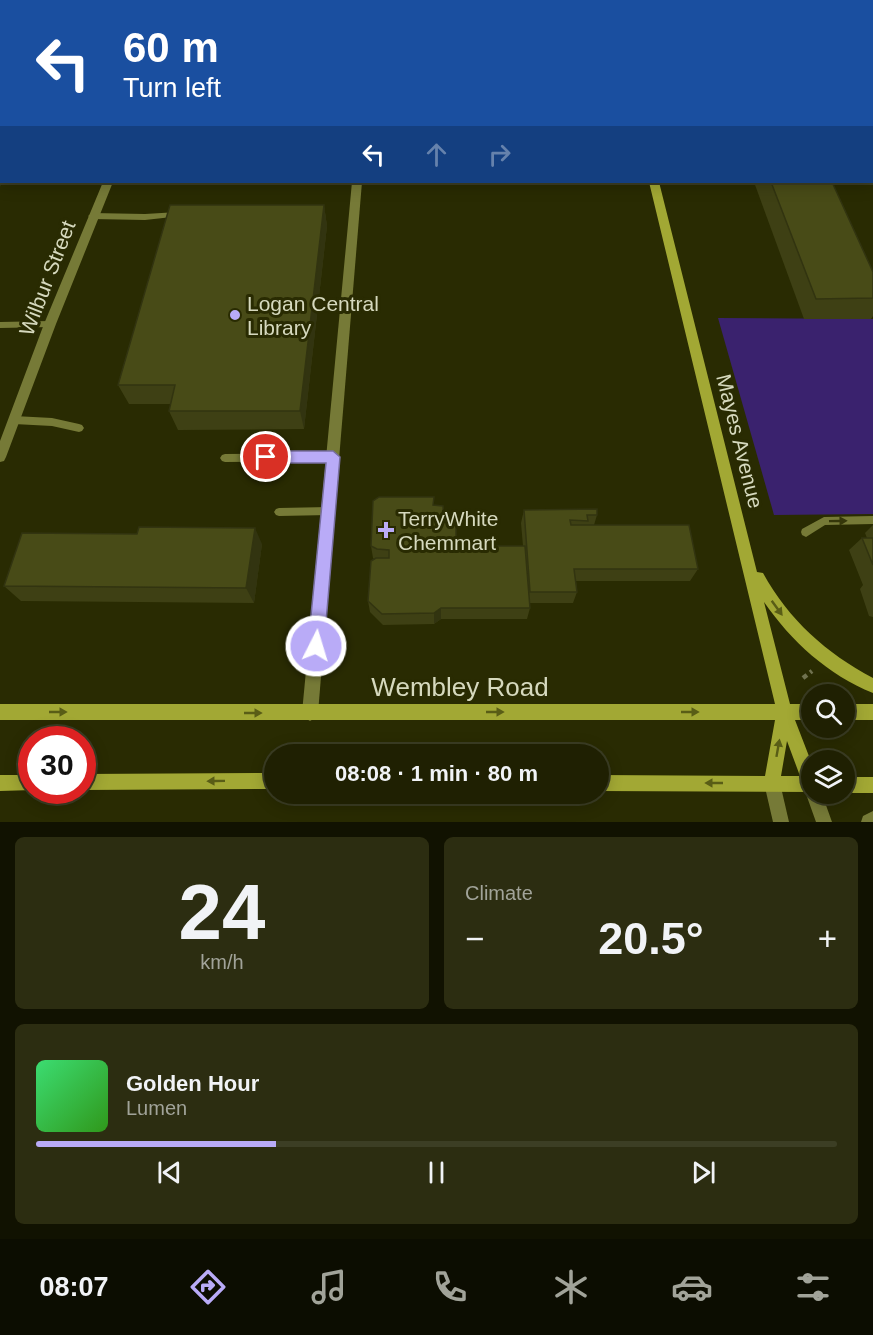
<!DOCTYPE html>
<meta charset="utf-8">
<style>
body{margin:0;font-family:Helvetica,sans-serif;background:#2c2d11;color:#f1f3f6;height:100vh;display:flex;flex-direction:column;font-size:22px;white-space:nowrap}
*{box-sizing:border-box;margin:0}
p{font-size:20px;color:#a1a399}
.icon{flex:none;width:33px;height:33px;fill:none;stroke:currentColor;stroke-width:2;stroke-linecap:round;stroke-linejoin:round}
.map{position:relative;height:822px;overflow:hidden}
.drawer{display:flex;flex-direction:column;gap:15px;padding:15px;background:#111201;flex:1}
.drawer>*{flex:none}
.top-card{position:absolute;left:0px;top:0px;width:873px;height:183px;box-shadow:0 3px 15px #0003,0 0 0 2px #3c3e24;background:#1a4fa0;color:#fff;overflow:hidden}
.controls{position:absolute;left:801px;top:684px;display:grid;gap:12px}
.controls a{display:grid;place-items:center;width:54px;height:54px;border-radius:50%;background:#1f2002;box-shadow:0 3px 15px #0003,0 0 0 2px #3c3e24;font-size:30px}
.speed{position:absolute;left:18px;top:726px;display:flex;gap:12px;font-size:30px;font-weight:700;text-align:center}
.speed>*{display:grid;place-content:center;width:78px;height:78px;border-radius:50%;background:#1f2002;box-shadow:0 3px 15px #0003,0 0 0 2px #3c3e24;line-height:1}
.speed .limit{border:9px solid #d22;background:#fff;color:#111}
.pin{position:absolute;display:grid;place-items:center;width:51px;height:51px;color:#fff;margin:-26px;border:3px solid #fff;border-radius:50%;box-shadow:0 2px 6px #0007}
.me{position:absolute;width:66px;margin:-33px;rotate:5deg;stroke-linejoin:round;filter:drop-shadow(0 0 4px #0008)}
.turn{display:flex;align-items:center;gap:21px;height:126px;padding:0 24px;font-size:27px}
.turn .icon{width:78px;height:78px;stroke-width:2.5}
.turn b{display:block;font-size:42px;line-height:51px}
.lanes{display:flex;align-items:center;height:57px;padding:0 24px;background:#0003;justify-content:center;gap:30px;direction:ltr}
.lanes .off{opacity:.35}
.big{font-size:45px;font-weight:800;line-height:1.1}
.drawer .widget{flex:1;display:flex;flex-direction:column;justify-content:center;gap:9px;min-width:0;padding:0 21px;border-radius:9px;background:#2c2d11}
.drawer .dial{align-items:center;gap:0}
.dial b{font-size:78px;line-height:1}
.song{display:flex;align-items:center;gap:18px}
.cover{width:72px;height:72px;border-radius:9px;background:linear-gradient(135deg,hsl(140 70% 55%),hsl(110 70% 35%))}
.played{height:6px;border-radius:3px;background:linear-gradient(90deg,#b9abf7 30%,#3c3e24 30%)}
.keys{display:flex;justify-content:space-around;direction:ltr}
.heat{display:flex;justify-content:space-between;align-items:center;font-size:33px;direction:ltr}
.drawer .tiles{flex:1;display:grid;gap:15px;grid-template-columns:1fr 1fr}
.widget:last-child{grid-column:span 2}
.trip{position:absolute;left:264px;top:744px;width:345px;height:60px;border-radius:30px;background:#1f2002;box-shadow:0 3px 15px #0003,0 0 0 2px #3c3e24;font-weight:800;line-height:60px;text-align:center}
.tab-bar{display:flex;height:96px;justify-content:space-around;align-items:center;background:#0c0d01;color:#a1a399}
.tab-bar .icon{width:42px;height:42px}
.tab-bar .current{color:#b9abf7}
.tab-bar b{font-size:27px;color:#f1f3f6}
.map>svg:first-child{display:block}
.green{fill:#3a226e}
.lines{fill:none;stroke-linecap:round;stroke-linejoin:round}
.path{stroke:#70724f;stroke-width:4.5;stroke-dasharray:5 4;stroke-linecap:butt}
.lane{fill:#767a37;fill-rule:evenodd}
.street{fill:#767a37;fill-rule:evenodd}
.secondary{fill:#a2a834;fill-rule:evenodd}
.wall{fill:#3e4014}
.shaded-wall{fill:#323410}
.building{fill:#484b17;stroke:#323410;stroke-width:1.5}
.oneway{fill:#35370a}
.oneway2{fill:#595d16}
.route{fill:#b9abf7;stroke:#786fa1;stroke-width:1.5}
.poi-dot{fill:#b9abf7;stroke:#292b02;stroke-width:2}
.labels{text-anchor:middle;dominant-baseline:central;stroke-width:6;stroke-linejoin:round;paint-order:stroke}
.street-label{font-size:21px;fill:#d6d9be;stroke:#292b02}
.poi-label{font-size:21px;fill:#d6d9be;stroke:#292b02;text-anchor:start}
.near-street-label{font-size:26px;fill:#d6d9be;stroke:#292b02}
</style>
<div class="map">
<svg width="873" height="822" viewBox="0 0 873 822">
<rect width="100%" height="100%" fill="#292b02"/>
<path class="green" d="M718,318l155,1v195l-99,1z"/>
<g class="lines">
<path class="path" d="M803,678l9,-7"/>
<g class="lane">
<rect x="0" y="153" width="2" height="4"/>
<path d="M178,212l4,2 -1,2 -36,4 -53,-1 -4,-3 4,-3 53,1z"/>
<path d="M50,321l4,3 -4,3 -50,1v-6z"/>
<path d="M14,416l38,2 27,6 3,1 2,3 -2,3 -3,1 -27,-6 -38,-2 -3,-1 -2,-3 2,-3z"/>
<path d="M333,453l3,1 2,3 -2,3 -3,1 -108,1 -3,-1 -2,-3 2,-3 3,-1z"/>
<path d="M329,507l3,1 2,3 -2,3 -3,1 -50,1 -3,-1 -2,-3 2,-3 3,-1z"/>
<path d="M873,516v8l-48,1 -19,12 -4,-2 -1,-3 1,-3 22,-12z"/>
</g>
<g class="street">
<rect x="171" y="0" width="8" height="2"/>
<rect x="381" y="0" width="8" height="2"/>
<path d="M873,72v6l-1,-1v-4z"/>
<rect x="0" y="139" width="2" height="6"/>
<path d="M103,182h10l-57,142 -50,133 -2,4 -4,1v-21l44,-117z"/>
<path d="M352,182h10l-44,531 -3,5 -5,3 -5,-3 -3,-5z"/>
<path d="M772,775l6,2 2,6 9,39h-16l-9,-39 2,-6z"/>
<path d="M812,787v7h10l10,28h-16l-10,-28 2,-6z"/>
<path d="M873,811v11h-12l2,-6z"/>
</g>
<g class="secondary">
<rect x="606" y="0" width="8" height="2"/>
<path d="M649,182h10l98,390 6,1c26,47 63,80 110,105v15c-45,-18 -82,-52 -109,-91l26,102h22v16h-17l17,44v28l-214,-1v-16l167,1 10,-56h-775v-16h775zM787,741l13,35h-19z"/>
<rect x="844" y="704" width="29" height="16"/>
<path d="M274,773v16l-192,1v-16z"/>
<path d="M0,775h32v15h1l-33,1z"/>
<rect x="844" y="777" width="29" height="16"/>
</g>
</g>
<g class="wall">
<path d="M754,182h78l41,90v44l-2,3h-67z"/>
<path d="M324,205l3,21 -23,203 -126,1 -9,-19 2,-7h-42l-11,-19z"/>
<path d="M434,505l22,41h67l-2,-23 3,-13 73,5 -3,10 104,44 -8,12h-114l1,11 -4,11h-44l1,5 -3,11h-86l-7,5 -51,1 -13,-13 -2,-11 6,-42 -1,-1 -2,-12z"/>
<path d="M873,525v92l-4,-1 -9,-27 3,-4 -14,-35 13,-12h5l-2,-5z"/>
<path d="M262,544l-8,59 -233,-2 -17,-15z"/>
</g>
<g class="shaded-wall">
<path d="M0,171l2,3v8h1l-3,5z"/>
<path d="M324,205l3,21 -23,203 -4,-18z"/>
<path d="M255,528l7,16 -8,59 -8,-15z"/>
<path d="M441,608v11l-7,5v-11z"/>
</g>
<g class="building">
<path d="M771,182h61l41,90v26l-57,1z"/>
<path d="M170,205h154l-24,206h-131l6,-26h-57z"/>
<path d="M379,497h55l-1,8 10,1 1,16 12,1v23h69l5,62h-89l-7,5 -52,1 -14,-13 3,-40 5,-3h13v-8l-12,-1 -6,-3 2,-45z"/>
<path d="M597,509v6h-10l1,6 -18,-1 1,5h118l9,44h-124l3,23h-47l-6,-82z"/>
<path d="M139,527l116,1 -9,60 -242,-2 18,-53 115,1z"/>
<path d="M862,538h11v27z"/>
</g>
<defs><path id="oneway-solid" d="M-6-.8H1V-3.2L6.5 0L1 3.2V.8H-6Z" transform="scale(1.5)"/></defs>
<use class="oneway" href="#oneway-solid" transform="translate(838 521) rotate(-1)"/>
<g class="oneway2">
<use href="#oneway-solid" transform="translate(777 608) rotate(54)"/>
<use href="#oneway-solid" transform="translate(58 712)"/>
<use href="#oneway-solid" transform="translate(495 712)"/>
<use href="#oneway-solid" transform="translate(690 712)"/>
<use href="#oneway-solid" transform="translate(253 713)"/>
<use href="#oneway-solid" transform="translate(778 748) rotate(-80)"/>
<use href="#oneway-solid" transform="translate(216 781) rotate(179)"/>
<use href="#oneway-solid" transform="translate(714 783) rotate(-180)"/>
</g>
<path class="route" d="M266,451h67l7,6 -16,189 -2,5 -6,3 -6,-3 -2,-5 18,-183h-60l-7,-6z"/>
<g class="poi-dot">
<circle cx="235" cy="315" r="6"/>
<path d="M383 521h6v6h6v6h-6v6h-6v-6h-6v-6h6z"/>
</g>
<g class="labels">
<g class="street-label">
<text transform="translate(47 278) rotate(-69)">Wilbur Street</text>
<text transform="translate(740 441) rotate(76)">Mayes Avenue</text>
</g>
<g class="poi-label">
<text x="247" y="303">Logan Central<tspan x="247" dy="24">Library</tspan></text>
<text x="398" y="518">TerryWhite<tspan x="398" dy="24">Chemmart</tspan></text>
</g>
<g class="near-street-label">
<text x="460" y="687">Wembley Road</text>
</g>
</g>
</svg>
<div class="controls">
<a><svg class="icon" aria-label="search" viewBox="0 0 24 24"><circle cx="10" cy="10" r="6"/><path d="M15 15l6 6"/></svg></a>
<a><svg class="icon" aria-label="layers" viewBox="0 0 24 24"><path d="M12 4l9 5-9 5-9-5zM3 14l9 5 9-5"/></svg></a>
</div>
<div class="speed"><div class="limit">30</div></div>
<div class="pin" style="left:266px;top:457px;background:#d93025"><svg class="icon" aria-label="arrive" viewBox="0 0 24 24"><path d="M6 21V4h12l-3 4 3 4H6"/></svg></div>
<svg class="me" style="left:316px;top:646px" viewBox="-20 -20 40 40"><circle r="17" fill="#b9abf7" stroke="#fff" stroke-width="3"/><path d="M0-11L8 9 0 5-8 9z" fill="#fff"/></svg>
<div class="trip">08:08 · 1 min · 80 m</div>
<div class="top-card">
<div class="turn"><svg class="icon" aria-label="left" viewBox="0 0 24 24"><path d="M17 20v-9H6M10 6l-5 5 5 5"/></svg><div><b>60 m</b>Turn left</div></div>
<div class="lanes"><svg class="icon" aria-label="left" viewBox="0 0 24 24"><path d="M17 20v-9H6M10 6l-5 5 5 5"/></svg><svg class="icon off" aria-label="ahead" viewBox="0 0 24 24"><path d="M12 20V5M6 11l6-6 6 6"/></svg><svg class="icon off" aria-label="right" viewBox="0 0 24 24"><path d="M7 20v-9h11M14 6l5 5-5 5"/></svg></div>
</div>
</div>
<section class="drawer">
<div class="tiles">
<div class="widget dial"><b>24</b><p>km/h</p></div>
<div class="widget"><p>Climate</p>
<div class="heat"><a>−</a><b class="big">20.5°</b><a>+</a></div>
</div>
<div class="widget">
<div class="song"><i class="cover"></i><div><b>Golden Hour</b><p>Lumen</p></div></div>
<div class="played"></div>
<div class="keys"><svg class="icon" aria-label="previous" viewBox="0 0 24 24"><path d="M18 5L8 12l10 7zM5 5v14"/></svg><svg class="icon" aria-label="pause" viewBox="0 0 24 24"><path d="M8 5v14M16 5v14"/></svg><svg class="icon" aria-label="next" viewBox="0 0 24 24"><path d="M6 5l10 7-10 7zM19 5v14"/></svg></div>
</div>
</div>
</section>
<nav class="tab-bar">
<b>08:07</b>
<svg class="icon current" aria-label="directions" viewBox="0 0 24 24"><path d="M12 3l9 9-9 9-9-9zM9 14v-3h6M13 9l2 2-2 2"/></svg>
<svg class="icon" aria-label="music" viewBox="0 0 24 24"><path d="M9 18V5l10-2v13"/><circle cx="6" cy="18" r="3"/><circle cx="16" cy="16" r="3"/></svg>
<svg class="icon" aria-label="phone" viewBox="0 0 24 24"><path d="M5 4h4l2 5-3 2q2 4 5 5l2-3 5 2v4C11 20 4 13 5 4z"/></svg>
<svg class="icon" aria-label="climate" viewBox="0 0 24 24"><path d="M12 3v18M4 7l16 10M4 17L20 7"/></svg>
<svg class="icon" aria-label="car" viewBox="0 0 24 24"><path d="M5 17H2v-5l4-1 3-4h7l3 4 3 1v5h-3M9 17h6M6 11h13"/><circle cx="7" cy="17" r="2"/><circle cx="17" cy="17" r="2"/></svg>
<svg class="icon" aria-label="filters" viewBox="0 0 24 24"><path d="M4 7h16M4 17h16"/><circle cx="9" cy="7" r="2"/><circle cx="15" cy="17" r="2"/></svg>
</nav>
